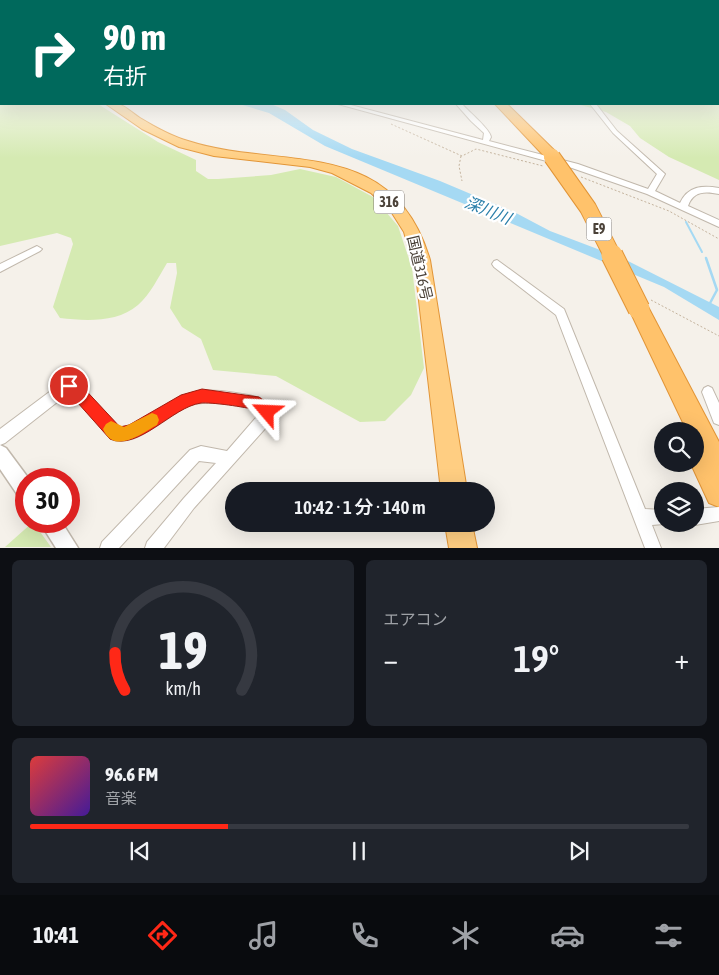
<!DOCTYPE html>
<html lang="ja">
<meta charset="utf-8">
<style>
body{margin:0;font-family:"Asap Condensed","Noto Sans JP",sans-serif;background:#20242c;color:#f1f3f6;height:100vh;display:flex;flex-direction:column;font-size:19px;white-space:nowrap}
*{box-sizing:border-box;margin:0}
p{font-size:16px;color:#9ea1a6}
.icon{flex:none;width:28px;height:28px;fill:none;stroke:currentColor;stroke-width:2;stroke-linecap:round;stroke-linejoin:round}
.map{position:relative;height:548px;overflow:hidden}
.drawer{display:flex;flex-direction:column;gap:12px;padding:12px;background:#0d0f14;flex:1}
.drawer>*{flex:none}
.top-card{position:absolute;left:0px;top:0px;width:720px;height:105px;box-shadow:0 5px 20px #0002;background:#00695c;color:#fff;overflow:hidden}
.fabs{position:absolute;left:654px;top:422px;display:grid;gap:10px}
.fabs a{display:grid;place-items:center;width:50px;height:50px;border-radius:50%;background:#171b24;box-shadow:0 5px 20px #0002;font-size:25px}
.speed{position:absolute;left:15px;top:468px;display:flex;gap:10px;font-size:25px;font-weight:700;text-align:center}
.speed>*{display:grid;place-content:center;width:65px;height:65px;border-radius:50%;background:#171b24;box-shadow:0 5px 20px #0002;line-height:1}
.speed .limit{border:8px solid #d22;background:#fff;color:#111}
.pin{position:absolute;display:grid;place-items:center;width:42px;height:42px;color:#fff;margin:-21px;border:2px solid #fff;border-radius:50%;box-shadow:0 1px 5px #0007}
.me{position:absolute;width:55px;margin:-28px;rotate:296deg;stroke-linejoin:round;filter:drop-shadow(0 0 4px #0008)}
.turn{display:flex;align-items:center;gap:18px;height:105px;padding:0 20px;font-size:22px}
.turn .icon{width:65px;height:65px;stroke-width:2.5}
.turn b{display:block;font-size:35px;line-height:42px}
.big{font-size:38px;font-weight:600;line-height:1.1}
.drawer .widget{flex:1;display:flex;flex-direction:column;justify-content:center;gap:8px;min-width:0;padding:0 18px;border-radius:8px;background:#20242c}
.drawer .dial{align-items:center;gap:0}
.dial svg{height:130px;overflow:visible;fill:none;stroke:#363941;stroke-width:7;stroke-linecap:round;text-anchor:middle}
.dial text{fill:#f1f3f6;stroke:none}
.song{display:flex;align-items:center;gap:15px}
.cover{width:60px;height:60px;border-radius:8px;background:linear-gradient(135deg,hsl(0 70% 55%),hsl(260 70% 35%))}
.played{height:5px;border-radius:2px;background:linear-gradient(90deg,#ff2817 30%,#363941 30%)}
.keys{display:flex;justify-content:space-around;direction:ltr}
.heat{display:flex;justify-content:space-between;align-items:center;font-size:28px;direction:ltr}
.drawer .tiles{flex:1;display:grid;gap:12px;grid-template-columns:1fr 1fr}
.widget:last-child{grid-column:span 2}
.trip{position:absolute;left:225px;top:482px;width:270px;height:50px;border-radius:25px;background:#171b24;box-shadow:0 5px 20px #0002;font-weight:600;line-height:50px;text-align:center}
.tab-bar{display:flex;height:80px;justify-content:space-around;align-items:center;background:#090b0e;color:#9ea1a6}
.tab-bar .icon{width:35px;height:35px}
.tab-bar .current{color:#ff2817}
.tab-bar b{font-size:22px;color:#f1f3f6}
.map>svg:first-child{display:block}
.green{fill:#d5eab2}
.water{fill:#a5d9f3}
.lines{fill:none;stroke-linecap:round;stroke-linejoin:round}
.stream-far1{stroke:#a5d9f3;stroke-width:2}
.stream{stroke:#a5d9f3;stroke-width:2.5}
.minor-casing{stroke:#c1b8ac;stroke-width:2}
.tertiary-casing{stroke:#c1b8ac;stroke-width:3}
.trunk-casing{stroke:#e29537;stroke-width:2}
.motorway-casing{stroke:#e29537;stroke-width:2}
.path{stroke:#c4b39d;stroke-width:1;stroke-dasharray:2 2;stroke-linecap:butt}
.minor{fill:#fff;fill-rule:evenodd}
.tertiary{fill:#fff;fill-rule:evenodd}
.trunk{fill:#ffce82;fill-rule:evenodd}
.motorway{fill:#ffc26b;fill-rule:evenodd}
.motorway-bridge-far2-casing{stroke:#e29537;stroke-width:14;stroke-linecap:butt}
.motorway-bridge-far1-casing{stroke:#e29537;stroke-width:18;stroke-linecap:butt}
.motorway-bridge-casing{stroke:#e29537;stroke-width:23;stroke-linecap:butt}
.motorway-bridge-far2{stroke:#ffc26b;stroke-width:12}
.motorway-bridge-far1{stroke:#ffc26b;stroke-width:16}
.motorway-bridge{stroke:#ffc26b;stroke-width:21}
.route{fill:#ff2817;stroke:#a61a0f}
.slow{fill:#f59e0b}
.labels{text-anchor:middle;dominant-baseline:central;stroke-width:4.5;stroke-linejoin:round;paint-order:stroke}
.shield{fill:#fff;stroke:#807a74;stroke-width:1}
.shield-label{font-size:14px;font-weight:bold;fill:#4a4138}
.street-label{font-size:15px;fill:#4a4138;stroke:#fff}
.water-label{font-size:16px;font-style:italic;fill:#297ea9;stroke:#fff}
</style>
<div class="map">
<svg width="719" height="548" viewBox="0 0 719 548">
<rect width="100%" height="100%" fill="#f5f1ea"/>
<g class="green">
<path d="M0,82l1,22h97l60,38 38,18v11l12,8h10l53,-4 29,-6 36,8 37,20 25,29 14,42 12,100 -13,27 -26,26 -25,1 -84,-46 -63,-6 -12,-31 -19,-12 -12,-19 7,-35 -1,-10h-9c-8,13 -17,32 -29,42 -21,18 -53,16 -78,13l-7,-11 20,-63 -2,-6 -14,-5 -57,13z"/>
<path d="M719,82v98l-50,-23 -29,-19 -10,-12 -24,-14 -29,-8h-50h192z"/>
<path d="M33,522l18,25h-46z"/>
</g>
<path class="water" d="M239,104h32l14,6 28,20 39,19 88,32 76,32 34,18 74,28 95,48v13l-55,-33 -339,-141 -56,-33z"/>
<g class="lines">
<path class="stream-far1" d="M686,222l16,30"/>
<path class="stream" d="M706,258l11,32 -8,15"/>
<defs>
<g id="minor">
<path d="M338,104h9l136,36 1,-7 -13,-12 -15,-17h6c7,8 28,25 29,33l-2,4 89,23 70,25 9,-15 -44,-41 -23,-29h6l21,27 48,43 -10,17 25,12c8,-17 22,-18 39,-15v6c-14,-3 -26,-3 -31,12l31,14v7l-72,-33 -75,-26z"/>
<path d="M37,246l5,3 -2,2 -40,21v-8z"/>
<path d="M497,260l67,49 81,200 17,1v14h2l-12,1 9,23h-16l-89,-233 -62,-48 -2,-3 2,-3z"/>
<path d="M69,380l9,4 41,43c20,1 49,-27 69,-33 17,-6 37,-3 54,0 14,2 26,5 32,18l-3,10 -77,86 -30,40h-19l2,-6 37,-44 32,-35 -17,-2 -80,87h-19l2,-6 88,-92 11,-4 26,5 33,-38c-4,-6 -14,-6 -21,-7 -16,-3 -36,-6 -51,0 -21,9 -53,43 -77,33l-41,-47 -65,51 -5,2v-16l56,-42z"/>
<path d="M708,386l4,2 7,15v22l-5,-2 -12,-31 2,-4z"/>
<path d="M719,507v14l-24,4 -2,-1h2v-15z"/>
</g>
<g id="tertiary">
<path d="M0,445l6,3 23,31h-3v20l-7,-2 -19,-28z"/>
<path d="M39,521h22l17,27h-22z"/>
</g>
<g id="trunk">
<path d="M106,104c3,0 8,-1 11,0 8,1 16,10 23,14 15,9 31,18 48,23 93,30 205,-7 242,119l37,231h-26l-25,-216 -12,-43 -12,-19 -21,-20 -39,-20 -22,-6 -96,-11 -35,-9 -37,-18z"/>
<path d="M445,524h27l5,24h-28z"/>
</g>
<g id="motorway">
<path d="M495,104h12l48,47 2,3 -2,3h-10z"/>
<path d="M639,301l7,2 73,139v65l-10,-4 -18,-39h4v-33h-8l-58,-122 3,-6z"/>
</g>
</defs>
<use href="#minor" class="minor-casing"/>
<use href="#tertiary" class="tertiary-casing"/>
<use href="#trunk" class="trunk-casing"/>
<use href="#motorway" class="motorway-casing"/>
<g class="path">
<path d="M391,124l71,32 14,-7 67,17"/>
<path d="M461,156l-2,10 3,15"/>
<path d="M581,177l88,34 50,28"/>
<path d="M651,300l68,36"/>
</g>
<use href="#minor" class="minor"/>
<use href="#tertiary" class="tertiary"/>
<use href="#trunk" class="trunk"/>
<use href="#motorway" class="motorway"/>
<defs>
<path id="motorway-bridge-far2" d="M550,154l3,4"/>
<path id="motorway-bridge-far1" d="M552,157l36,51 25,49"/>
<path id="motorway-bridge" d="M612,255l27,54"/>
</defs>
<use href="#motorway-bridge-far2" class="motorway-bridge-far2-casing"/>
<use href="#motorway-bridge-far1" class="motorway-bridge-far1-casing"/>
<use href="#motorway-bridge" class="motorway-bridge-casing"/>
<use href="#motorway-bridge-far2" class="motorway-bridge-far2"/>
<use href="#motorway-bridge-far1" class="motorway-bridge-far1"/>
<use href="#motorway-bridge" class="motorway-bridge"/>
</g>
<linearGradient id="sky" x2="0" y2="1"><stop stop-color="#8dc3ec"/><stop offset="0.52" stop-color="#faf9f6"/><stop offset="1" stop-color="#faf9f6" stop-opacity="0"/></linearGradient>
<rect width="719" height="158" fill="url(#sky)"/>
<path class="route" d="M69,380l10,3 41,44 9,-2 52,-30 21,-6 57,8 14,10 2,5 -2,5 -6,2c-5,-2 -7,-7 -12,-9 -8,-3 -45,-8 -54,-7 -29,4 -62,48 -91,36l-41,-46 -5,-2 -2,-5 2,-4z"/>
<path class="slow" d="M152,413l5,2 2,5 -2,5c-16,9 -43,30 -54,4l3,-5 5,-3 13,6z"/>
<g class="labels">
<g class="shield">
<rect x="374" y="190.5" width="30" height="23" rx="4"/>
<rect x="586.5" y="217.5" width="25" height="23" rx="4"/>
</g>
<g class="shield-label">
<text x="389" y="202">316</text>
<text x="599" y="229">E9</text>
</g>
<g class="street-label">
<text transform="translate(420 268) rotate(77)">国道316号</text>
</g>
<g class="water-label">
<text transform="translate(488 210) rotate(22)">深川川</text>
</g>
</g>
</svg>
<div class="fabs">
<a><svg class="icon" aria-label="search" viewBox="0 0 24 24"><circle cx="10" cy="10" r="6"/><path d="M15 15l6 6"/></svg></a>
<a><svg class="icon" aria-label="layers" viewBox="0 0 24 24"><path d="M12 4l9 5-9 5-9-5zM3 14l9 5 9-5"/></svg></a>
</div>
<div class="speed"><div class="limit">30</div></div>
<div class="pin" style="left:69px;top:386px;background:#d93025"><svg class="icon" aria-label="arrive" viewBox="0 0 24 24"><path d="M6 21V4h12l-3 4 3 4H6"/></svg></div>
<svg class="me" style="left:267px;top:412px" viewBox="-20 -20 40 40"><path d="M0-17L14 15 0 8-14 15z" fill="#ff2817" stroke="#fff" stroke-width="4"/></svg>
<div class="trip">10:42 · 1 分 · 140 m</div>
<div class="top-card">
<div class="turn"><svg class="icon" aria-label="right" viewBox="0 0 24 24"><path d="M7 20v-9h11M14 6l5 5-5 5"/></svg><div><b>90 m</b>右折</div></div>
</div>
</div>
<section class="drawer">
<div class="tiles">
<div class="widget dial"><svg viewBox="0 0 100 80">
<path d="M14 69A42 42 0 1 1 86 69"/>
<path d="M14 69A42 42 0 0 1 8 46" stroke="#ff2817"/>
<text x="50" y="56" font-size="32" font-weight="700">19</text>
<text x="50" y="72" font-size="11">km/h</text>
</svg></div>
<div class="widget"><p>エアコン</p>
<div class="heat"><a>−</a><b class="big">19°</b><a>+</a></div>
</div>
<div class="widget">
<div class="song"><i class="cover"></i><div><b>96.6 FM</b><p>音楽</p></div></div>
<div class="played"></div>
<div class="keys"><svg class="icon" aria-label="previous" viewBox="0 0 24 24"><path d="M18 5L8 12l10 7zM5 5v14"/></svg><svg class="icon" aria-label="pause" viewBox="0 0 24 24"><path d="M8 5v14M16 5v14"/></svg><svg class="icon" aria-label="next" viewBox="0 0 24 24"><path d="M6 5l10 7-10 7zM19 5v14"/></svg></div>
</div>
</div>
</section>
<nav class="tab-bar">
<b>10:41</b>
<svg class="icon current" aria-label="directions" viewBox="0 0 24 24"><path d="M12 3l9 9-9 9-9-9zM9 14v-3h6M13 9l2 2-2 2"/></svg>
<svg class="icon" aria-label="music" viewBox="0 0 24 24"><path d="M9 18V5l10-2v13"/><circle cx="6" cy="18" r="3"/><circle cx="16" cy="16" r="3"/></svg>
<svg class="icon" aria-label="phone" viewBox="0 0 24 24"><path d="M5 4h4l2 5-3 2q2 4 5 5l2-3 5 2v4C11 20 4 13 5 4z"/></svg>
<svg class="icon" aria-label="climate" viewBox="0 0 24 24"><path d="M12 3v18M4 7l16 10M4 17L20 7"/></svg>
<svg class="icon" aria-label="car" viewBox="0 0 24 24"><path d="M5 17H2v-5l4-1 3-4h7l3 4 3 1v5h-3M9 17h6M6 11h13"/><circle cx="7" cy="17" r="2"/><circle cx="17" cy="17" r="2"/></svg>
<svg class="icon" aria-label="filters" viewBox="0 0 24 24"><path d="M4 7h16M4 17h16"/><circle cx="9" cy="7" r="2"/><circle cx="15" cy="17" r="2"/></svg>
</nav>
